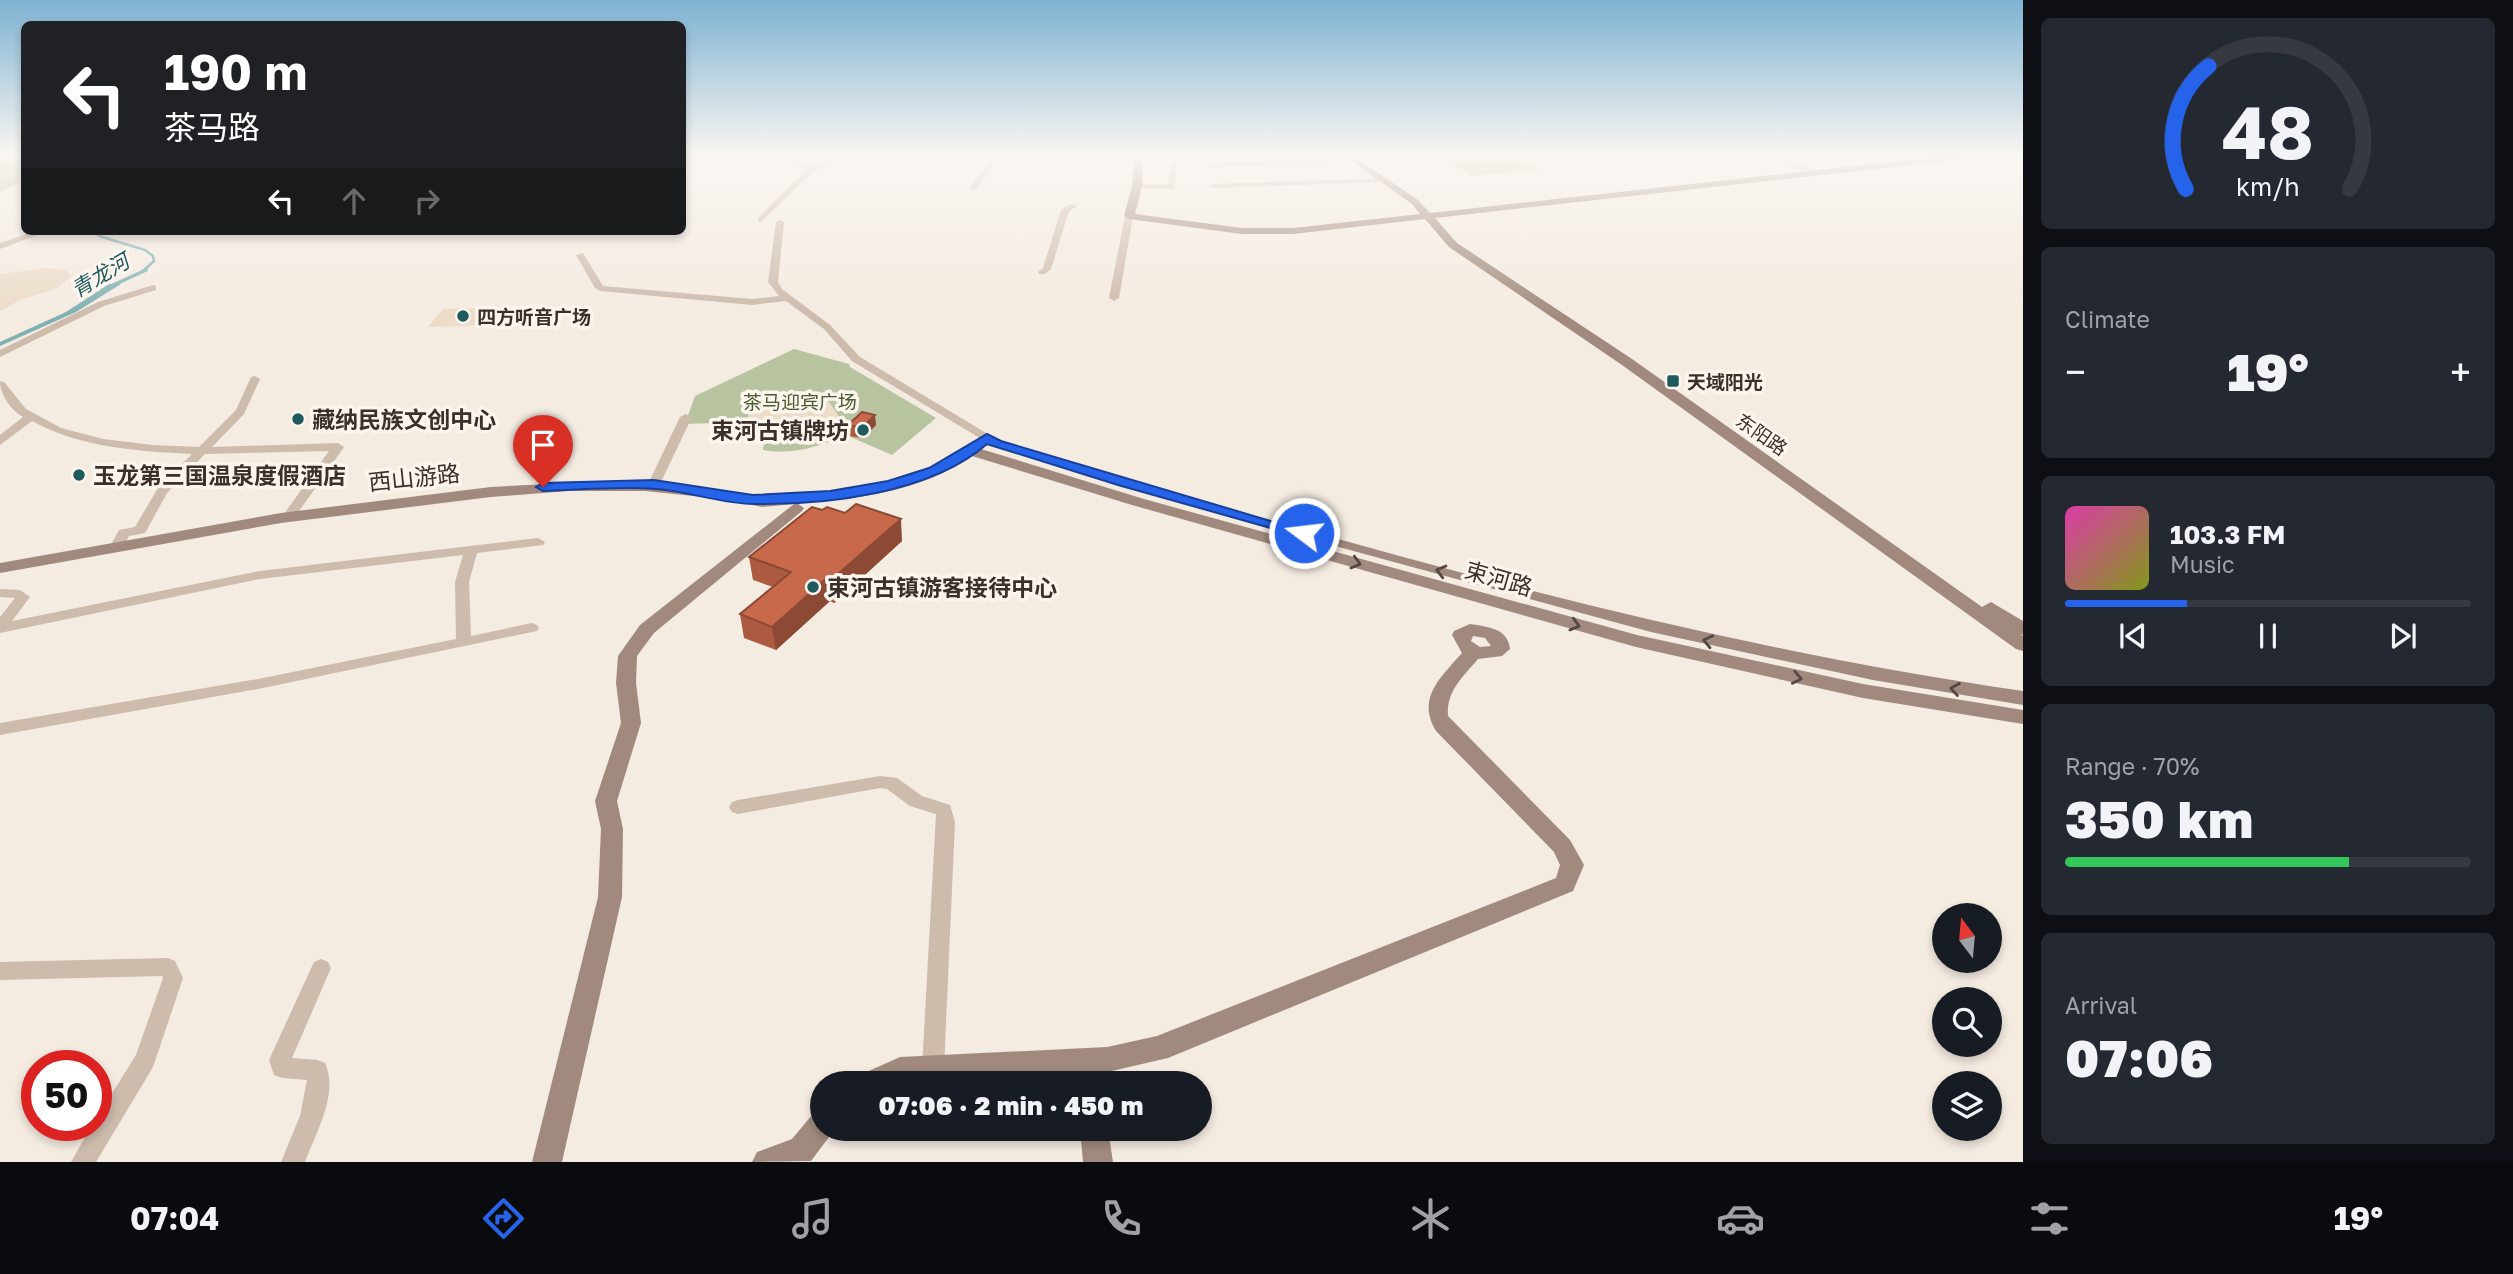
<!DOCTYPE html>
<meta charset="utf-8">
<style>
body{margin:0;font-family:"Golos Text","Noto Sans SC",sans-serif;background:#242831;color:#f1f3f6;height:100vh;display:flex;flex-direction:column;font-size:26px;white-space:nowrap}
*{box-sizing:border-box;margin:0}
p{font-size:23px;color:#9ea1a6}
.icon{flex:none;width:38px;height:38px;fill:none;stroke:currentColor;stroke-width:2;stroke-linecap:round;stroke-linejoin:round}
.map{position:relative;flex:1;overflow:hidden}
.drawer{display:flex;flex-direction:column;gap:18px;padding:18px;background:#0d0f14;width:490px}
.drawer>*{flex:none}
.guide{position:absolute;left:21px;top:21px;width:665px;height:214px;border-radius:10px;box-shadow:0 4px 10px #0003;background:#202124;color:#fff;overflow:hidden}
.needle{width:46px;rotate:344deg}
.tools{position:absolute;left:1932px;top:903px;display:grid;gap:14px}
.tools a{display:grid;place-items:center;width:70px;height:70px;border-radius:50%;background:#171b24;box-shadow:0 4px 10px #0003;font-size:35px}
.speed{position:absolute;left:21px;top:1050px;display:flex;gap:14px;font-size:35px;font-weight:700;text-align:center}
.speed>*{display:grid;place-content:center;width:91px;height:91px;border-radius:50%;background:#171b24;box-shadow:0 4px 10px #0003;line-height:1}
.speed .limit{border:10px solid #d22;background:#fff;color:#111}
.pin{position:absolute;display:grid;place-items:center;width:60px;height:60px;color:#fff;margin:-72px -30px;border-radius:50% 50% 50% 0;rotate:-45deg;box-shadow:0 0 7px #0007}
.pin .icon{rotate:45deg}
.me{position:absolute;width:77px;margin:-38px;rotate:285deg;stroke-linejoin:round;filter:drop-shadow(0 0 5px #0008)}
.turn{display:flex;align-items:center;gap:24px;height:147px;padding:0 28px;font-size:32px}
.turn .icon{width:91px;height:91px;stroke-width:2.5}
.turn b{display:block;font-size:49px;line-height:60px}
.lanes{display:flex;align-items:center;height:66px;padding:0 28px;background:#0003;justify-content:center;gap:35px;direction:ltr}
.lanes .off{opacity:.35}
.big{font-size:52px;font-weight:800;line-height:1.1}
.drawer .card{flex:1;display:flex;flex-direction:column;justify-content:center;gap:10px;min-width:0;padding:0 24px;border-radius:10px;background:#242831}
.drawer .dial{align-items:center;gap:0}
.dial svg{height:182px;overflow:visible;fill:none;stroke:#363941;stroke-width:7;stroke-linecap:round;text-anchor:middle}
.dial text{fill:#f1f3f6;stroke:none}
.song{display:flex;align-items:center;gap:21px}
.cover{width:84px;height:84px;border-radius:10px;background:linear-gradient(135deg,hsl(320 70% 55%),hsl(70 70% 35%))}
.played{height:7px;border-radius:4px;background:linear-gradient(90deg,#2563eb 30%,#363941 30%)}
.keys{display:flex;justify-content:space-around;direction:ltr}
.heat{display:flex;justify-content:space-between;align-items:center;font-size:38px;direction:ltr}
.charge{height:10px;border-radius:5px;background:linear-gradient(90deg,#34c759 70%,#363941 0)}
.trip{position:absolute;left:810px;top:1071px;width:402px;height:70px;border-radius:35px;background:#171b24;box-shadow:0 4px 10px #0003;font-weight:800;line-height:70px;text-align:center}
.menu{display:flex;height:112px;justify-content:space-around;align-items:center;background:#090b0e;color:#9ea1a6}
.menu .icon{width:49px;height:49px}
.menu .current{color:#2563eb}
.menu b{font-size:32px;color:#f1f3f6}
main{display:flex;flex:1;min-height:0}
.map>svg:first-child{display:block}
.green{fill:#b8c4a0}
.plaza{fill:#ecdcc8}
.water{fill:#7fb0b2}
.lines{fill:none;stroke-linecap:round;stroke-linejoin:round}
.stream-far1{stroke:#7fb0b2;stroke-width:2.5}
.stream{stroke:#7fb0b2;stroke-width:3.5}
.street{fill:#cdbbac;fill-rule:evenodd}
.secondary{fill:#a18a7d;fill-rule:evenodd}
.wall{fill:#ac5a40}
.shaded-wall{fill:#8c4a34}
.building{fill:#c8694b;stroke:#8c4a34;stroke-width:2}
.oneway{stroke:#544640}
.route{fill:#2563eb;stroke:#184099;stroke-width:2}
.poi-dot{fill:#1f5a5e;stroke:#fbf5ee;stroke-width:2.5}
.labels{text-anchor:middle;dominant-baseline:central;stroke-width:7;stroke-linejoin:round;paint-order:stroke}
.far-poi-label{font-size:19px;font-weight:bold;fill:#3b302b;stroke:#fbf5ee;text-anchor:start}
.far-park-label{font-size:19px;fill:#4a5a2e;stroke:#fbf5ee}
.far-street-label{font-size:19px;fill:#3b302b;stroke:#fbf5ee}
.far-water-label{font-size:21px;font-style:italic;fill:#1f5a5e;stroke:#fbf5ee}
.poi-label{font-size:23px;font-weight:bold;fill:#3b302b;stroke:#fbf5ee;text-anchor:start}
.street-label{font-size:23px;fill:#3b302b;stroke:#fbf5ee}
</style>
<main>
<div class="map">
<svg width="2023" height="1162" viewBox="0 0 2023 1162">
<rect width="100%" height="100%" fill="#f4ebe1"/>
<g class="green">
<path d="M0,155h24l-2,26 -22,11z"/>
<path d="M1435,155h67l40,15 -70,6z"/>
<path d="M794,349l55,15 1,3 86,51 -44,37 -46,-20c-29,12 -51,20 -83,15l1,-10h-14l3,-12h-8l1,-6 -61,2 10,-28z"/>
</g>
<g class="plaza">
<path d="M47,268l19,2 5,7 -15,12 -34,10 -22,12v-37z"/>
<path d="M494,308l-13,17 -53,2 15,-18z"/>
<path d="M795,391l10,1 -3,4 26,4 14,21 -2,3 -7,7 -16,6 3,4 -11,4 -59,-5 3,-12h-8l6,-22z"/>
</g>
<path class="water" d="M109,284h12l-45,28 -76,34v-4l66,-30z"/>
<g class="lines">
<path class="stream-far1" d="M95,231l4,5 46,14 8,6 1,5 -12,11"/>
<path class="stream" d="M111,286l35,-16"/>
<g class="street">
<path d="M752,155c17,0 51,12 64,9 10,-2 15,-10 26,-9l-29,17 -52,50h-3v-4l50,-50z"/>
<path d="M994,155h6l-23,34h-6l-1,-2z"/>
<path d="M1172,155h6l-4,34 -40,-1 -1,-2 4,-2 31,1z"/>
<path d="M1766,155h8l45,17 -7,2z"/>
<path d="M1357,159l-2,3 -143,5 -4,-2 4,-2z"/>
<path d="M1384,178l4,2 -1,2 -174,6 -4,-2 4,-2z"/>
<path d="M1070,204l7,2 -8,5 -18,58 -6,5h-6l-1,-2 5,-4 18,-58z"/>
<path d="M1129,214l4,2 -14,82 -5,3 -5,-3 16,-82z"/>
<path d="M780,220l4,2 -6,60 4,7 48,36 30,32 131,79v4h-8l-131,-79 -28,-32 -38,-28 -34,4 -152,-14 -5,-3 -19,-33 7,-2 20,33 149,13 27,-3 -11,-14 8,-60z"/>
<path d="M36,231h12l-48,18v-6z"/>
<path d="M153,285l3,1v4l-52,16 -104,51v-7l98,-48z"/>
<path d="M255,376l5,3 -16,35 -32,33 126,-4 6,4 -49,70 -5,1 -6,-4 45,-63 -124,3 -38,39 -22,40 -16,3 -7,13 -5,1 -7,-4 9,-16 16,-3 23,-39 34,-34c-54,-3 -111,-6 -160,-33l-32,24v-10l23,-18c-12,-7 -23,-22 -23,-36l4,1 22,27 35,19 42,11 50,6 46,2 37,-37 15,-33z"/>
<path d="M686,414l6,3 -32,67 -6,4 -4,-1 -2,-3 32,-67z"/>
<path d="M538,538l7,4 -2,3 -66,8 -8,29 2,54 61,-13 5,2 2,3 -2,3 -279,58 -258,46v-12l258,-44 198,-40 -1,-57 8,-27 -203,24 -260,54v-16l15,-19 -15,-1v-8l20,1 10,7 -18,24 248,-50z"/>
<path d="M880,776l17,2 25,18 28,9 5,17 -11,246 -3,7 -8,3 -8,-3 -3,-7 14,-254 -26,-8 -23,-17 -7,-1 -142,26 -6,-2 -3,-5 3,-5 6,-2z"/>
<path d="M168,958l7,3 8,17 -30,89 -57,95h-25l21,-37h4v-6l40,-64 27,-77 -1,-2 -162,4v-18z"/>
<path d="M321,959l7,3 3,6 -39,90 25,2 8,3c14,31 -9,69 -20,99h-24l19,-46 7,-36 -25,-2 -8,-3 -5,-15 45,-98z"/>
</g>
<g class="secondary">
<path d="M1135,155h8l-1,31 -7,28 107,14h51l127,-14 -8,-10 -69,-49h9l66,45 12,13 524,-58h24l-4,3 -539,60 22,25 175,116 350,248 9,-5 32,19v14l-3,-1 3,2v15l-7,-2 -394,-284 -173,-118 -24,-28 -132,15h-51l-113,-15 -5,-3 8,-30z"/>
<path d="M987,434l15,7c335,100 674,200 1021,250v14l-150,-25 -222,-48 -389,-106 -275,-81 -6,4 163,50 493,136 226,49 160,26v14l-160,-26 -227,-51 -504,-142 -160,-49c-49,35 -117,44 -175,47l7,5 -2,3 -148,122 -17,23 -1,27 5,40 -24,78 6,28 -1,68 -60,265h-30l66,-265 3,-68 -6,-28 26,-78 -5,-40 2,-27 22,-31 154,-121 -32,3 -40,-8 -77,-8h-77l-77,6 -210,26 -281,50v-10l281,-50 210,-26 115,-6 77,3 70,11 92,-5 56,-12 29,-11z"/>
<path d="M1470,624c18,3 38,4 40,25l-8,7 -24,3c-15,18 -32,32 -30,57l122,124 14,25 -11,26 -405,167 -65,15 1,10h-28l-1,-9 -217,9 4,-9 38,-17 207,-10 50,-11 399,-158 4,-13 -6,-13 -118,-121c-20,-33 5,-54 26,-78l-10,-18 2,-4zM1473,636l12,2 6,8 -11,1 -9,-6z"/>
<path d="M822,1111v18h13l-24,32 -59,1 5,-10 35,-13 20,-24z"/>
<path d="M1080,1129h28l5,33h-30z"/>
</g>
</g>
<g class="wall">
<path d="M848,425h28l-13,13 -14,-2z"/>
<path d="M822,510l23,3 57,28 -68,62 -4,-2 -54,49 -32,-12 -4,-24 33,-27 -20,-7 -4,-23z"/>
</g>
<g class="shaded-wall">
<path d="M875,415l1,10 -13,13 -1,-10z"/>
<path d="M901,519l1,22 -68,62 -3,-23z"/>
<path d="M827,578l3,23 -54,49 -4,-23z"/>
</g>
<g class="building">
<path d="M862,412l13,3 -13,13 -14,-3z"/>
<path d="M856,504l45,15 -70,61 -4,-2 -55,49 -32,-13 51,-42 -42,-15 63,-50 10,3 5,-3 18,6z"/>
</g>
<defs><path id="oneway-chevron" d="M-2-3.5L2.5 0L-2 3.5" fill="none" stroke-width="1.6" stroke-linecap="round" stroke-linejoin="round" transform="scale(1.75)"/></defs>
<g class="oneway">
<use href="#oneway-chevron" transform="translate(1356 563) rotate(16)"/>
<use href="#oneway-chevron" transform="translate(1441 571) rotate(-165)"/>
<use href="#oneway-chevron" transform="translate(1575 625) rotate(16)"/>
<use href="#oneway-chevron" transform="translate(1708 641) rotate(-167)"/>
<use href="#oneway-chevron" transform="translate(1797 678) rotate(12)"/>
<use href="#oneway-chevron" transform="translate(1955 689) rotate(-171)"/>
</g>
<linearGradient id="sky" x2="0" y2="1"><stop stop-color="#7eb2d2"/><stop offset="0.49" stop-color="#faf6f2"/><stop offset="1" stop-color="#faf6f2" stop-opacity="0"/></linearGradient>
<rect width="2023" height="317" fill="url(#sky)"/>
<path class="route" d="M987,434l14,7 310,92 -7,5 -5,-2 -181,-51 -131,-41c-56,49 -160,61 -232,60 -33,0 -67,-13 -100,-15 -36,-3 -75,1 -112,2l-7,-4 7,-4 111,-3 99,15 77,-4 58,-10 41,-13z"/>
<g class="poi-dot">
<circle cx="463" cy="316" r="7"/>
<rect x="1666" y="374" width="14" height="14" rx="3.5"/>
<circle cx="298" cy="419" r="7"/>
<circle cx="863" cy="430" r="7"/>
<circle cx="79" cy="475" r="7"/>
<circle cx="813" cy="587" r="7"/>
</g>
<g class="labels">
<g class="far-poi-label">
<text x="477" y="316">四方听音广场</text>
<text x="1687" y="381">天域阳光</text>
</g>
<g class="far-park-label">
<text x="800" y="401">茶马迎宾广场</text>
</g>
<g class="far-street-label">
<text transform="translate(1762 434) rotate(35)">东阳路</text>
</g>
<g class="far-water-label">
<text transform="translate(100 275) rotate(-31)">青龙河</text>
</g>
<g class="poi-label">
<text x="312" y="419">藏纳民族文创中心</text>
<text x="849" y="430" text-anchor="end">束河古镇牌坊</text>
<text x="93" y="475">玉龙第三国温泉度假酒店</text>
<text x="827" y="587">束河古镇游客接待中心</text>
</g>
<g class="street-label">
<text transform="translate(414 477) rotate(-6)">西山游路</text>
<text transform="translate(1499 578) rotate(16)">束河路</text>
</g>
</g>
</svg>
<div class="tools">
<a><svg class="needle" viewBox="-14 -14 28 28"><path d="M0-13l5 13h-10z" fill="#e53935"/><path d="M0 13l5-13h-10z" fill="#9ea1a6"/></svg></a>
<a><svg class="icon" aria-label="search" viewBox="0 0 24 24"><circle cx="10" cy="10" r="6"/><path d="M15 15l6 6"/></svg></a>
<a><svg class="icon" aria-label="layers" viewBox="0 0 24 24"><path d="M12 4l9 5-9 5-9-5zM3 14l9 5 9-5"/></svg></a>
</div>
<div class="speed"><div class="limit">50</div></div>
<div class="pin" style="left:543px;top:487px;background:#d93025"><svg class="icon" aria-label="arrive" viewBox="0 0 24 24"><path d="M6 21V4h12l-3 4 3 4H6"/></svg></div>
<svg class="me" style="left:1304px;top:533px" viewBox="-20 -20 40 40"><circle r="17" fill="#2563eb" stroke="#fff" stroke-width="3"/><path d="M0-11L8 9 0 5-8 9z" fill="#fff"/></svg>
<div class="trip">07:06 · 2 min · 450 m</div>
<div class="guide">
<div class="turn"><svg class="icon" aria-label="left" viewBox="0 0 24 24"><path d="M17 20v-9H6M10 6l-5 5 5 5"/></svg><div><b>190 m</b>茶马路</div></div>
<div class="lanes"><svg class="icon" aria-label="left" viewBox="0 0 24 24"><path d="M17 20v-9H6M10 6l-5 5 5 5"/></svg><svg class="icon off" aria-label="ahead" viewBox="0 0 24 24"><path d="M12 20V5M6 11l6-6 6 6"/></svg><svg class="icon off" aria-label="right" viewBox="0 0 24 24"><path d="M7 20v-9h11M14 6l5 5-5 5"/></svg></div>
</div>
</div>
<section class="drawer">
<div class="card dial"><svg viewBox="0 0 100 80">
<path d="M14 69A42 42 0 1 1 86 69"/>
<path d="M14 69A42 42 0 0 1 24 15" stroke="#2563eb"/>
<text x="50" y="56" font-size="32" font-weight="700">48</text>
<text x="50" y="72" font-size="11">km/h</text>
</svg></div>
<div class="card"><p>Climate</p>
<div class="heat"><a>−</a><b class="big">19°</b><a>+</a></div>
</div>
<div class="card">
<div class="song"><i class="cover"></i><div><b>103.3 FM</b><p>Music</p></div></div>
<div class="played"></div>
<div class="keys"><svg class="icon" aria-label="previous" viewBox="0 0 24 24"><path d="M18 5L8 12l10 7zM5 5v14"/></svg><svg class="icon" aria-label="pause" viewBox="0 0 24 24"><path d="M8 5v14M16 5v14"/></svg><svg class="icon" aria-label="next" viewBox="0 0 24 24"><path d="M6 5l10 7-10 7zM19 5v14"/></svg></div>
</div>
<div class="card"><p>Range · 70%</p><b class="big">350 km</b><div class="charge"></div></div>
<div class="card"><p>Arrival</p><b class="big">07:06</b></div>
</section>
</main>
<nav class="menu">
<b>07:04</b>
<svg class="icon current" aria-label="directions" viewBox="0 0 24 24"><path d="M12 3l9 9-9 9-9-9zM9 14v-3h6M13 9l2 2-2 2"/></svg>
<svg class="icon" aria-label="music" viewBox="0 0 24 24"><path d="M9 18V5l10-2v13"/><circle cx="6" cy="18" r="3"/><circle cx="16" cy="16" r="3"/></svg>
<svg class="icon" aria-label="phone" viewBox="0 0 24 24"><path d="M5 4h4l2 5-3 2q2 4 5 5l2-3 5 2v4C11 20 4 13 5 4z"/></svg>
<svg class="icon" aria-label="climate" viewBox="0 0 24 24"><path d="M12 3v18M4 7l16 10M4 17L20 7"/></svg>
<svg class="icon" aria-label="car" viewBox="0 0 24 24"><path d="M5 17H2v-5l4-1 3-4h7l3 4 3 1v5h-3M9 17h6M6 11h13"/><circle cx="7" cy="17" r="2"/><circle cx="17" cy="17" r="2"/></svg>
<svg class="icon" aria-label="filters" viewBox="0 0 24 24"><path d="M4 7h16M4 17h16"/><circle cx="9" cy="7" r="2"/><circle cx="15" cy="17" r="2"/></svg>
<b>19°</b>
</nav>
